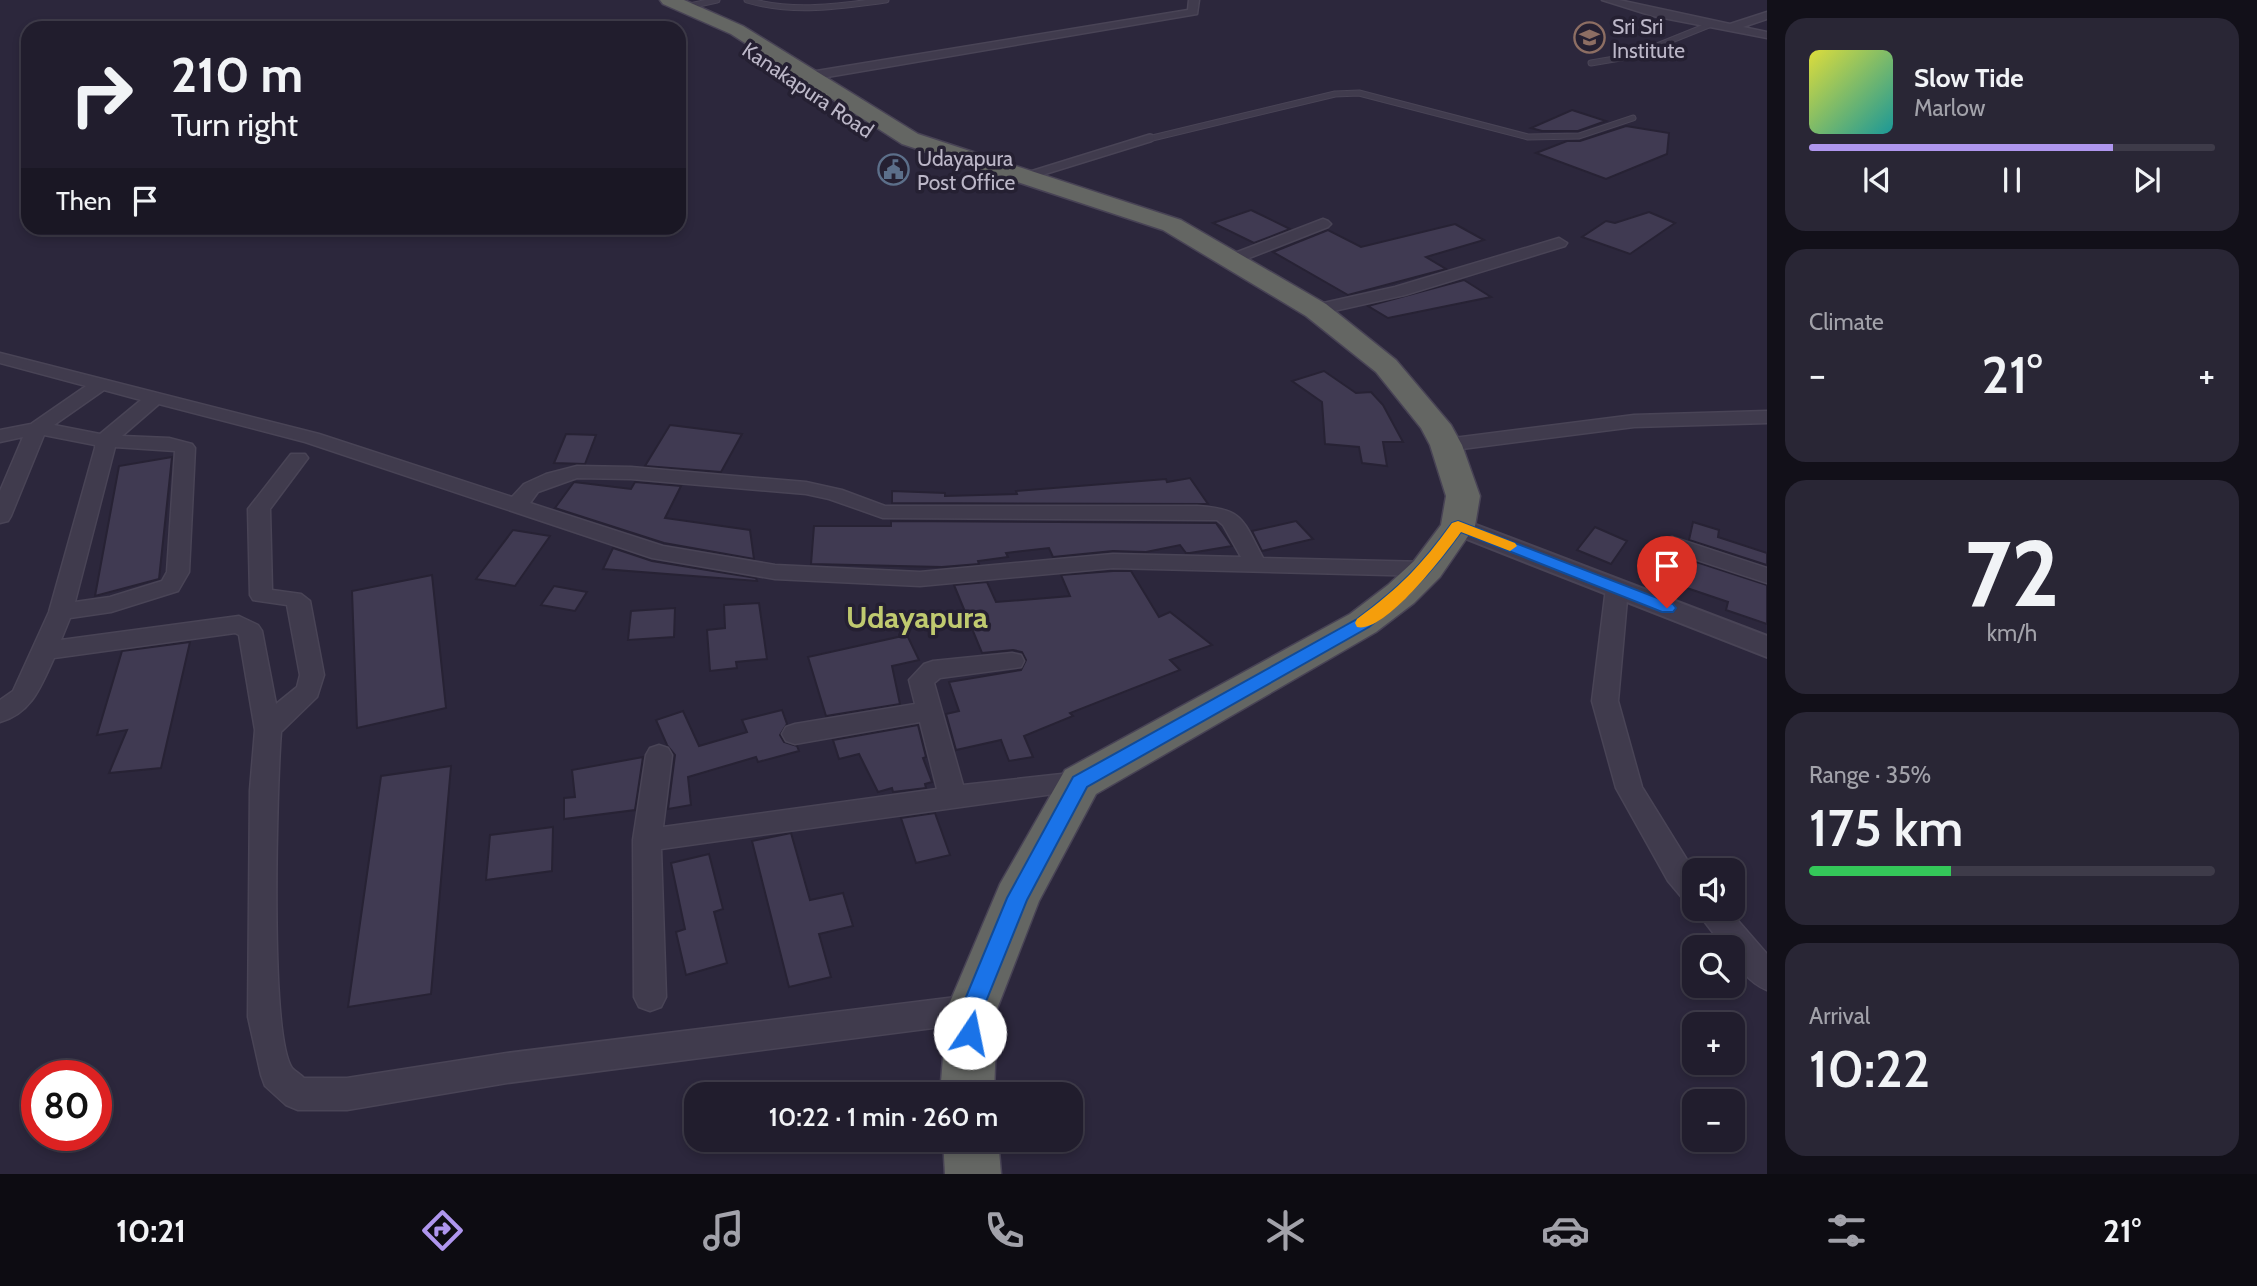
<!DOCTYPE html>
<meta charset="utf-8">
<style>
body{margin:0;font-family:Cabin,sans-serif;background:#292635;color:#f1f3f6;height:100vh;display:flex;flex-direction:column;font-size:26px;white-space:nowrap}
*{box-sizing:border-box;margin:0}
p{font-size:23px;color:#a2a2aa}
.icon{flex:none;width:38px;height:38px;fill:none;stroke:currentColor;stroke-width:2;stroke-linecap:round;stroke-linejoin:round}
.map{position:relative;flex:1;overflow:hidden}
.panel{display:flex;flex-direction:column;gap:18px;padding:18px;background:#121019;width:490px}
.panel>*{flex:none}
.top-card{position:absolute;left:21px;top:21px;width:665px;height:214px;border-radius:21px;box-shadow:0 4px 10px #0003,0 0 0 2px #3e3b49;background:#211d2d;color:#f1f3f6;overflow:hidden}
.tools{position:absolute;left:1682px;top:858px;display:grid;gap:14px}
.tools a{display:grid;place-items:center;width:63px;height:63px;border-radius:14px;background:#211d2d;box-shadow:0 4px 10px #0003,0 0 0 2px #3e3b49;font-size:35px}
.speed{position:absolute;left:21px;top:1060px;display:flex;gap:14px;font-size:35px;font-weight:700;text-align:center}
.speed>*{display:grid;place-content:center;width:91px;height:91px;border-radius:50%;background:#211d2d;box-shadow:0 4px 10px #0003,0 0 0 2px #3e3b49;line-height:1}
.speed .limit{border:10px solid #d22;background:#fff;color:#111}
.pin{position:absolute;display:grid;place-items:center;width:60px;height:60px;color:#fff;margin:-72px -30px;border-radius:50% 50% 50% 0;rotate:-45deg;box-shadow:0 0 7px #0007}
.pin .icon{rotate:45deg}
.me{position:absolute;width:77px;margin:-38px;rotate:11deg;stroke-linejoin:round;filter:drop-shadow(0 0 5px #0008)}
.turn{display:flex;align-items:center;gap:24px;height:147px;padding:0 35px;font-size:32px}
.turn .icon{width:91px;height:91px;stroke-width:2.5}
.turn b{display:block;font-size:49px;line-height:60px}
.then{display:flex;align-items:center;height:66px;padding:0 35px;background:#0003;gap:14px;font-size:26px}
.big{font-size:52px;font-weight:600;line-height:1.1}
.panel .widget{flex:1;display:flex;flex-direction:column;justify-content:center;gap:10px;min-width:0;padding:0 24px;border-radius:21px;background:#292635}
.panel .dial{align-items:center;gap:0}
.dial b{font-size:91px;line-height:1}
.song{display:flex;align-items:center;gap:21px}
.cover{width:84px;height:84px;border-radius:10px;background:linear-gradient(135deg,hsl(60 70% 55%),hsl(180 70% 35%))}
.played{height:7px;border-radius:4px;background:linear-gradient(90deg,#af96ee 75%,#3e3b49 75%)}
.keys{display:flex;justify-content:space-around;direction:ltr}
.heat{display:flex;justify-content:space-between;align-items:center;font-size:38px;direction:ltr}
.charge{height:10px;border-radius:5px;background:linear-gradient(90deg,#34c759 35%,#3e3b49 0)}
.trip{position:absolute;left:684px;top:1082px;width:399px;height:70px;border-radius:21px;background:#211d2d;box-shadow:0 4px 10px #0003,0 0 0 2px #3e3b49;font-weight:600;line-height:70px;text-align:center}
.menu{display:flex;height:112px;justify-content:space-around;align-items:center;background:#0d0c12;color:#a2a2aa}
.menu .icon{width:49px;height:49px}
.menu .current{color:#af96ee}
.menu b{font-size:32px;color:#f1f3f6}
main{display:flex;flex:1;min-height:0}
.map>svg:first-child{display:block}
.building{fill:#403a52;stroke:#272234;stroke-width:2}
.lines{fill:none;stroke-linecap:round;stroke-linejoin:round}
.service-far1-casing{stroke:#494456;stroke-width:7}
.service-casing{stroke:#494456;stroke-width:10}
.minor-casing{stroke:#494456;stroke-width:3}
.tertiary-casing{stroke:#494456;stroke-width:4}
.trunk-casing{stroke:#484355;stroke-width:3}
.service-far1{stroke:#403b4d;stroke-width:5}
.service{stroke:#403b4d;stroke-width:7}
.minor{fill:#403b4d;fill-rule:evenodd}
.tertiary{fill:#403b4d;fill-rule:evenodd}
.trunk{fill:#646663;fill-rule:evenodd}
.route{fill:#1a73e8;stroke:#114b97;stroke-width:2}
.slow{fill:#f59e0b}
.labels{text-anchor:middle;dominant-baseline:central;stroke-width:7;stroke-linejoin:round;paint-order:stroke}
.far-poi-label{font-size:21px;fill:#bcb7c8;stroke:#252032;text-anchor:start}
.far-street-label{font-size:21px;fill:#bcb7c8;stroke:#252032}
.quarter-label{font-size:30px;font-weight:bold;fill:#c0ca6f;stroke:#252032}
</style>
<main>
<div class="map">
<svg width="1767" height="1174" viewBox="0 0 1767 1174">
<rect width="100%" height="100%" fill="#2c273c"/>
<g class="building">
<path d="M1572,110l34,11 -28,10h-36l-11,-3z"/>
<path d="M1626,126l43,7 -2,21 -61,25 -70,-26 31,-12h13z"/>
<path d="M1251,210l39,19 -36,14 -41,-20z"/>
<path d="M1649,212l26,11 -45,31 -48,-17 24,-16 9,2z"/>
<path d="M1455,224l29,16 -58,17 20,12 -98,26 -75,-43 55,-22 33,17z"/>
<path d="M1464,280l27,17 -103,21 -20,-12z"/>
<path d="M1324,371l32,22 15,-1 12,13 20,37h-20l4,24 -25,-3 -3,-16 -34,-3 -3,-42 -30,-21z"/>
<path d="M670,425l72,9 -21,38 -76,-6z"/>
<path d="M566,434l30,1 -11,29 -31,-1z"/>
<path d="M172,457l-13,122 -64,17 24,-130z"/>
<path d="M1190,478l18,26 -316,-1v-12l53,2v3l72,-2 -1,-3 150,-12 1,3z"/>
<path d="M574,482l57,7 4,-7 46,4 -16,32 85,12 4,29 -90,-16 -109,-35z"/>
<path d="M891,521l325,2 16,23 -42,7h-4l-6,-8 -34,7 -33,-1 -60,6 -4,-9 -43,5 2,4 -30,4 1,3 -37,3 -131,-3 3,-38h77z"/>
<path d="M1296,521l17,18 -51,12 -10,-20z"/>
<path d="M1693,522l26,8 -1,7 49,16v12l-78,-25z"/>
<path d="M1595,527l32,14 -16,23 -34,-14z"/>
<path d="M513,530l37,6 -35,50 -39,-7z"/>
<path d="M613,548l39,13 104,17 1,3 -154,-12z"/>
<path d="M1684,558l83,27v39l-41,-14 2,-8 -50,-17z"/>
<path d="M1113,571h18l28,46 11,-5 42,33 -42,15 10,10 -110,43 3,3 -49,20 9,21 -24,4 -8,-21 -45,10 -10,-36 13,-3 -10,-29 72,-12 5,-10 -4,-8 -9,-2 -31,3 -28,-68 33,-3 9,20 74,-6 -9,-21z"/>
<path d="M432,575l14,133 -89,20 -5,-137z"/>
<path d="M554,586l33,6 -12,19 -34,-6z"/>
<path d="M759,603l8,56 -31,3 1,6 -27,3 -3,-41 18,-2 -1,-23z"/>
<path d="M675,608l-1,29 -46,3 3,-29z"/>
<path d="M907,635l12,25 -27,6 8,38 -74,12 -18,-59z"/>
<path d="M190,642l-29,126 -52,5 18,-43 -30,5 25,-84z"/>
<path d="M782,710l5,14 -7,11 4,7 13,4 2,5 -41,11 -2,-5 -68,20 3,28 -23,4 7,-54 -8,-10 -11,-25 27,-9 16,35 48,-14 -5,-12z"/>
<path d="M918,725l8,32 -3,1 9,24 -7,2 1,4 -33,4 -1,-4 -14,4 -19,-38 -20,5 -6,-19z"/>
<path d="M643,757l-8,53 -71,9v-21l11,-1 -3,-27z"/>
<path d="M451,766l-20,228 -83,13 33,-231z"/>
<path d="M935,813l15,42 -34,8 -15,-45z"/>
<path d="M553,827l-1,44 -66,9 4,-45z"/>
<path d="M791,833l19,67 33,-7 10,33 -34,8 12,43 -42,10 -37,-146z"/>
<path d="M709,854l14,55 -9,3 13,51 -41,12 -10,-43 9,-3 -14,-66z"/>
</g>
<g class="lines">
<defs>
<g id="service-far1">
<path d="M747,0c47,14 92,6 139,0"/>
<path d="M685,7l32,-7"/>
<path d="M1591,63l41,-7 77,-31"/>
<path d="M1144,140l191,-46 24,-1 169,44 51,-1 54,-18"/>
</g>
<path id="service" d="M1024,177l126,-39"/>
<g id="minor">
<path d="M1189,0h10l-2,14 -405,69 -6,-4 6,-4 396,-65z"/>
<path d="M1602,0h17l111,24 37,-12v7l-24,8 24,5v6l-114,-22z"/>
<path d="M1323,219l5,2 3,3 -3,3 -89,35 -6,2 -8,-5 2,-3z"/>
<path d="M1559,238l8,5 -2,3 -160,49 -89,20 -9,-5 3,-4 85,-19z"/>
<path d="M0,353l319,81 193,63 12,-13 22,-10 31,-8 54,1 175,15 36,8 43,16h312c47,3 45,13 66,52l164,4 8,2 3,5 -3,5 -8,2 -314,-8 -193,18 -145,-7 -123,-21 -347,-116 -146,-38 -37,32 47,2 23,6 3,4 -6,124 -11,19 -67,21 -41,6 -9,22 178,-24 19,9 4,6 14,73 21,-17 3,-12 -13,-70 -34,-5 -3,-5 -2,-86 43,-55h14l3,4 -38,51 2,81 29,4 9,7 14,74 -7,22 -36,35c-4,52 -12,303 11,336 3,3 9,7 12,10h43l160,-25 465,-58 11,4 5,10 -5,10 -11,4 -465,60 -160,27h-49l-12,-5 -21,-19 -4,-11 -13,-58 2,-227 5,-60 -16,-95 -4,-2 -181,25c-13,28 -22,55 -54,64v-22l13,-9 36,-79 46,-164v-3l-51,-10 -33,81 -3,5 -8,2v-32l23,-54 -23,5v-12l31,-6 55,-38 -86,-23zM104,390l37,10 -41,34 -46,-9zM115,447l60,4 -8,121 -5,9 -52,16 -35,5zM577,478l54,1 175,15 23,5 54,19 334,2 6,5 18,32 -128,-3 -193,18 -145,-7 -112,-19 -133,-43 8,-11z"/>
<path d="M1767,411v12l-133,4 -188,24 -7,-2 -3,-4 3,-4 7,-2 188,-24z"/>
<path d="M1672,537l95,31v15l-103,-34 -3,-5 3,-5z"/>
<path d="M1617,581l8,2 3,5 -10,113 24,86 52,84v32l-10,-3 -16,-19 -52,-93 -24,-87 14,-113 3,-5z"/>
<path d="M1012,653l9,2 3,6 -3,6 -81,11 -6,5 29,102 117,-13 9,3 4,7 -4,7 -428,60 5,148 -5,10 -11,4 -11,-4 -5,-10 -1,-157 13,-85 4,-7 9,-3 9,3 4,7 -9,72 274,-38 -17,-67 -125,22 -9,-3 -4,-7 4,-7 9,-3 120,-20 -6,-24 15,-16 9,-3z"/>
<path d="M1694,908h33l40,46v36c-16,-6 -35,-26 -35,-43h-8z"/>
</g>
<path id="tertiary" d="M1458,518l309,118v21l-318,-125 -4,-6 4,-6z"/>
<g id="trunk">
<path d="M660,0h24l59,26 175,108 263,86 145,84 70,56 55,65 11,20 18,51 -5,30 -35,51 -26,26 -38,29 -280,162 -57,107 -42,108 -3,85h-54l7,-85 53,-125 65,-114 285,-156 38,-29 26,-24 27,-36 5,-29 -16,-51 -9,-17 -45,-56 -70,-56 -143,-86 -261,-86 -171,-110 -68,-30z"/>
<path d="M943,1139h55l3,35h-56z"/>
</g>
</defs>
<use href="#service-far1" class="service-far1-casing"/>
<use href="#service" class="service-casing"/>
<use href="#minor" class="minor-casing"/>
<use href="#tertiary" class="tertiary-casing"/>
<use href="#trunk" class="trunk-casing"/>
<use href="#service-far1" class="service-far1"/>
<use href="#service" class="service"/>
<use href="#minor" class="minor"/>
<use href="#tertiary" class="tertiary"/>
<use href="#trunk" class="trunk"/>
</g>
<path class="route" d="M1458,521l215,83 3,4 -3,4h-11l-201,-80c-31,43 -51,63 -92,95l-282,160 -60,113 -44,109 -5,31 -8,3 -8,-3 -3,-7 2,-24 46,-111 66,-121 284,-158c43,-32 64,-53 95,-96z"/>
<path class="slow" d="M1458,521l57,22 2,3 -7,5 -49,-19c-15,21 -76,102 -104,95l-2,-4 2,-4c43,-32 64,-53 95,-96z"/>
<defs>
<symbol id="university-ring" viewBox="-11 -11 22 22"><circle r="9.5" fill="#252032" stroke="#8d6e63" stroke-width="1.5"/><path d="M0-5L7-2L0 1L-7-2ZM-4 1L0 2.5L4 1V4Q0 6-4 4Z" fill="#8d6e63"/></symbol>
<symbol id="civic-ring" viewBox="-11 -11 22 22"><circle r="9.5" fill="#252032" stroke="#5c6f8a" stroke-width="1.5"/><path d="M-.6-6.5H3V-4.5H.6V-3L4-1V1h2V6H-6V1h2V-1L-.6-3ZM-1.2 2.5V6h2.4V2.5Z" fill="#5c6f8a"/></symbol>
</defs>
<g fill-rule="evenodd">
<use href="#university-ring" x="1572" y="20" width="35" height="35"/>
<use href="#civic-ring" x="876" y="152" width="35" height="35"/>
</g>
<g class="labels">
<g class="far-poi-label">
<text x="1612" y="26">Sri Sri<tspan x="1612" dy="24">Institute</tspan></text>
<text x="917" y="158">Udayapura<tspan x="917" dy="24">Post Office</tspan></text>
</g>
<g class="far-street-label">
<text transform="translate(808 90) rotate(34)">Kanakapura Road</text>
</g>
<g class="quarter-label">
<text x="917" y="617">Udayapura</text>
</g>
</g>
</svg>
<div class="tools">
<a><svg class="icon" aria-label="sound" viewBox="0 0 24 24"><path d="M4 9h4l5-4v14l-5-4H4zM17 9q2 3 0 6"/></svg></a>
<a><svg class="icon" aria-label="search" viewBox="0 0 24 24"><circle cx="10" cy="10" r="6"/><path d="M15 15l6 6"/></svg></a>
<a>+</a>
<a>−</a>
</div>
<div class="speed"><div class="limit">80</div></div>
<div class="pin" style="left:1667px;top:608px;background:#d93025"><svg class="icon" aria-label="arrive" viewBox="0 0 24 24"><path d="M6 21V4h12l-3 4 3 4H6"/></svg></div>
<svg class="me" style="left:970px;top:1033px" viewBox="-20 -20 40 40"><circle r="19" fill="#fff"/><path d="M0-13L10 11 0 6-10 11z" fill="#1a73e8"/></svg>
<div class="trip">10:22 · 1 min · 260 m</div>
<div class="top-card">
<div class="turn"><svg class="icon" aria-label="right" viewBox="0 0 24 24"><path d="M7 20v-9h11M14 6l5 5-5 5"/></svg><div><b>210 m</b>Turn right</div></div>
<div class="then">Then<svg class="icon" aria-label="arrive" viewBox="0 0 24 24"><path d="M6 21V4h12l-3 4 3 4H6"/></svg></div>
</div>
</div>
<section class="panel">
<div class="widget">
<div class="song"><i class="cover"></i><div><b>Slow Tide</b><p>Marlow</p></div></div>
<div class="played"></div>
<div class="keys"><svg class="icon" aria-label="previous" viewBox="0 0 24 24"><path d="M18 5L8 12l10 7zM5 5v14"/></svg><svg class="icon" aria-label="pause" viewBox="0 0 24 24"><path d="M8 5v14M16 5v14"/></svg><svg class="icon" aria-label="next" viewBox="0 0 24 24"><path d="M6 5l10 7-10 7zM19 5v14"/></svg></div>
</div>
<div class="widget"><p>Climate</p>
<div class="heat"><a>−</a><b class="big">21°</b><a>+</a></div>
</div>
<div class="widget dial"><b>72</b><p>km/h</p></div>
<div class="widget"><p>Range · 35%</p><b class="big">175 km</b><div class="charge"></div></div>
<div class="widget"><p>Arrival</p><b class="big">10:22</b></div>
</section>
</main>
<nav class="menu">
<b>10:21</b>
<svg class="icon current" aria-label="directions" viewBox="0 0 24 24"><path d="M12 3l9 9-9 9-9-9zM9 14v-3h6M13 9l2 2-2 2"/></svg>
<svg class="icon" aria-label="music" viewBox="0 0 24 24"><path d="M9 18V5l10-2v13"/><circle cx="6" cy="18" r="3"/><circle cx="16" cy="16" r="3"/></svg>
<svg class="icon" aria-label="phone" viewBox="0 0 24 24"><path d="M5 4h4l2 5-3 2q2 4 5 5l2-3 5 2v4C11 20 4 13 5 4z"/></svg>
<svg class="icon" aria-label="climate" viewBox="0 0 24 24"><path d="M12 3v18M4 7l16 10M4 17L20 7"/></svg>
<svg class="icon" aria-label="car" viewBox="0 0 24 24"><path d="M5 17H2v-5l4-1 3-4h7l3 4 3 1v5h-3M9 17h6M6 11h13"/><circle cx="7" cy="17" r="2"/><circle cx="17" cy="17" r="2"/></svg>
<svg class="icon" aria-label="filters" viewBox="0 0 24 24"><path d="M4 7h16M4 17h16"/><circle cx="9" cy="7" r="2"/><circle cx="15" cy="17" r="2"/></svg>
<b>21°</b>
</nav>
